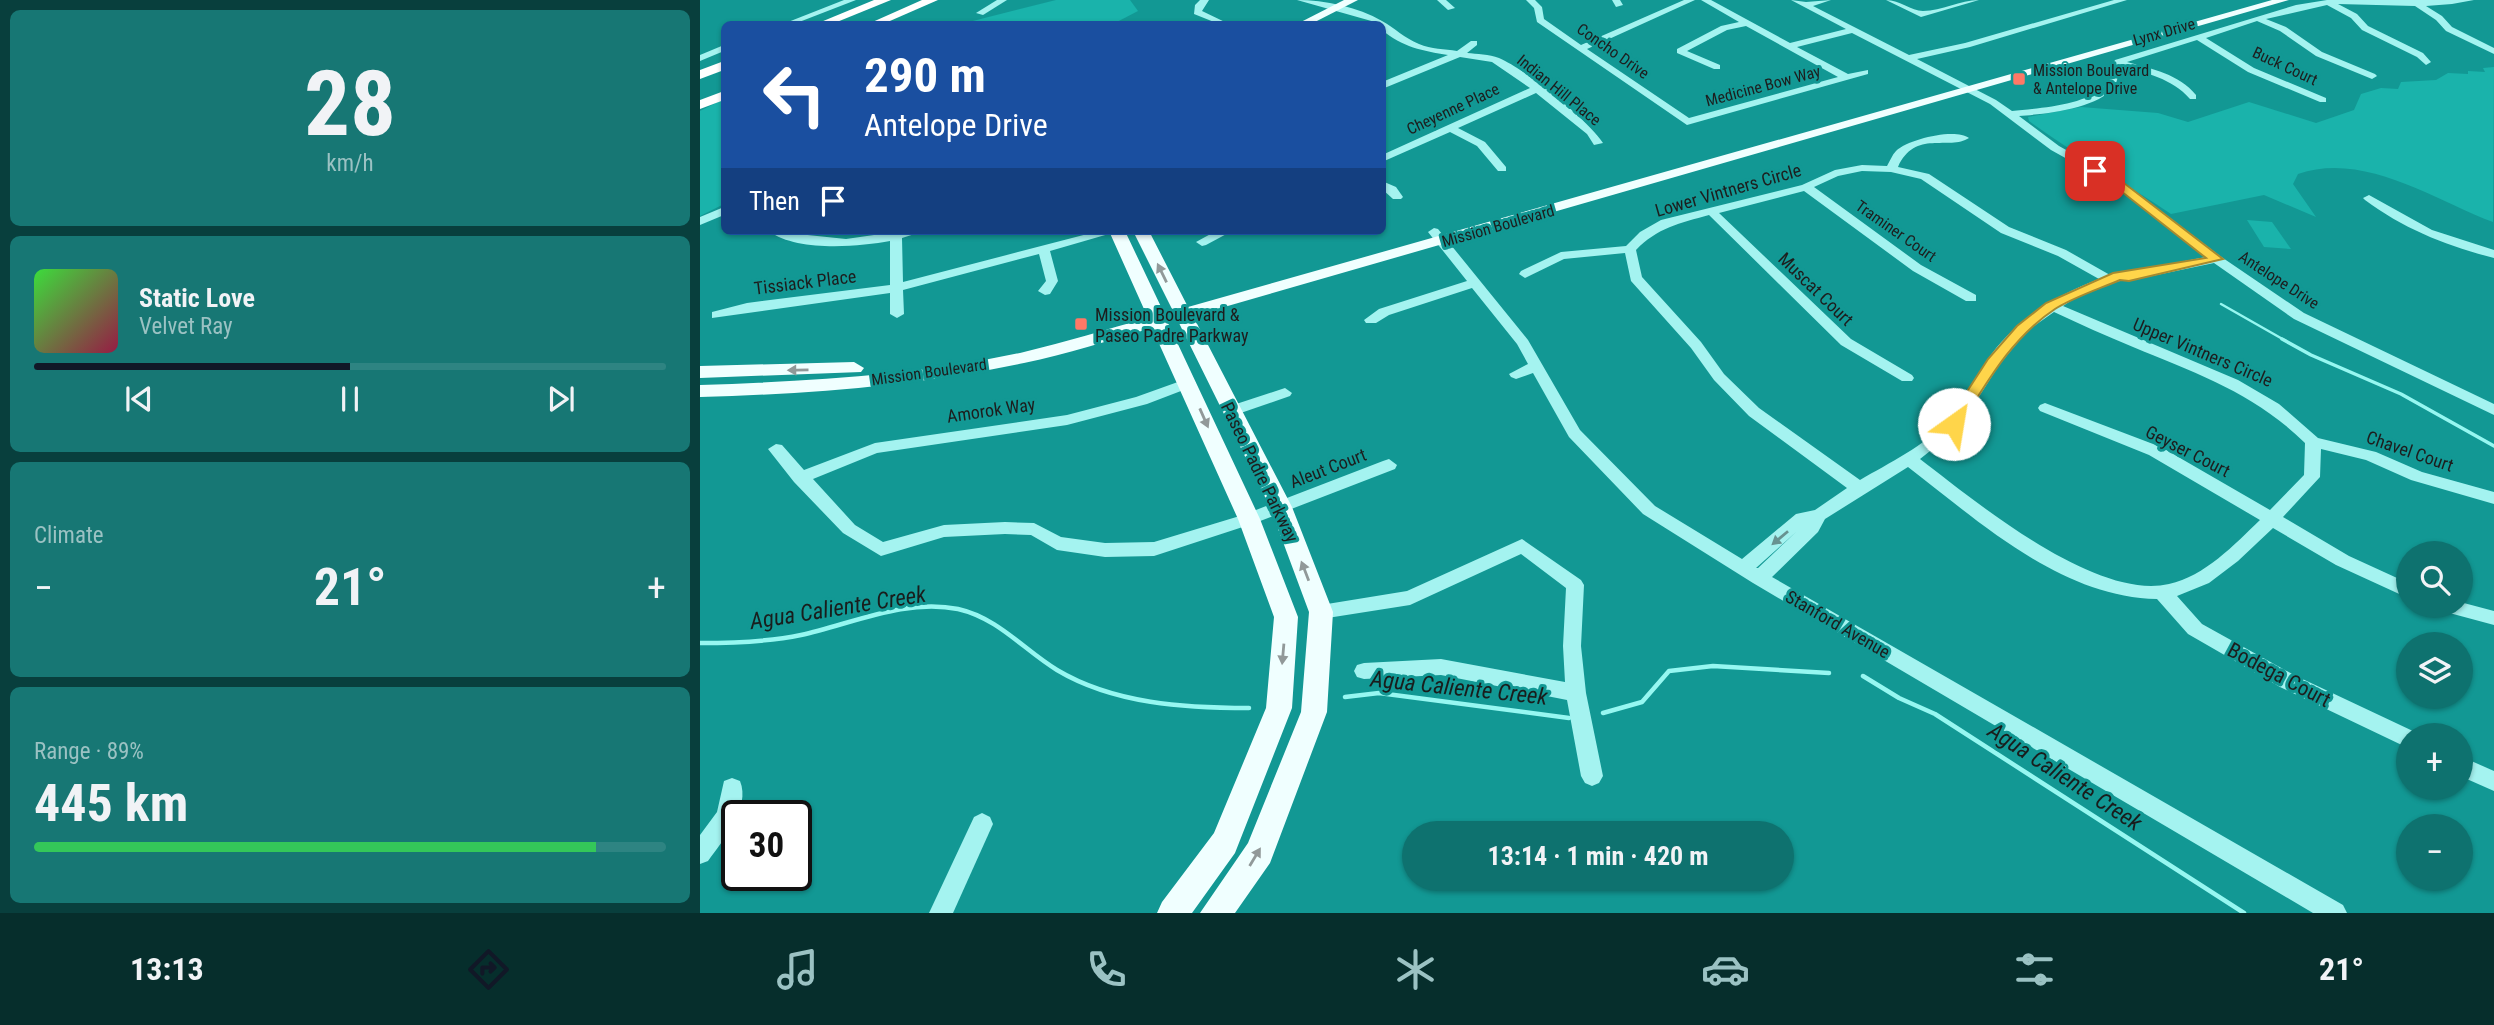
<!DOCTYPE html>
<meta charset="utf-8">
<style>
body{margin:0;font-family:"Roboto Condensed",sans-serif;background:#177774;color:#f1f3f6;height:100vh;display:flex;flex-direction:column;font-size:26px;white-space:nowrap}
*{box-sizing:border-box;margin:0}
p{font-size:23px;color:#9bc2c3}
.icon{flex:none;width:38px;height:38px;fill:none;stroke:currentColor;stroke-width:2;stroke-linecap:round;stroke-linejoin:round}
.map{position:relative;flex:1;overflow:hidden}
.details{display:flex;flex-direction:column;gap:10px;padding:10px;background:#083f3d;width:700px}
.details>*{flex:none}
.guide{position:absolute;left:21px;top:21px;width:665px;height:214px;border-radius:10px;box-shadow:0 2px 5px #0004;background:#1a4fa0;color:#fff;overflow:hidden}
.fabs{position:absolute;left:1696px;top:541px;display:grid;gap:14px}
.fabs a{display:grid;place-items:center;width:77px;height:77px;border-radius:50%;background:#0e726f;box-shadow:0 2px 5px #0004;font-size:35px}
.speed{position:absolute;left:21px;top:800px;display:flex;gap:14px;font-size:35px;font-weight:700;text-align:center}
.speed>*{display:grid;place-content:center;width:91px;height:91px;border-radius:50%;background:#0e726f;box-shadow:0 2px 5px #0004;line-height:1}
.speed .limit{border:4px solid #111;border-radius:10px;background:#fff;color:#111}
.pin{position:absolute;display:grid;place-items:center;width:60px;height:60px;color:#fff;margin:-30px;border-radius:14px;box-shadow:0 4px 10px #0006}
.me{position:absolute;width:77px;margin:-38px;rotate:32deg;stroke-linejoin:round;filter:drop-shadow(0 0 5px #0008)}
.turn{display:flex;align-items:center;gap:24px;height:147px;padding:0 28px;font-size:32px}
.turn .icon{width:91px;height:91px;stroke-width:2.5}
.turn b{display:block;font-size:49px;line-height:60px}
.then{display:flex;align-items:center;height:66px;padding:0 28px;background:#0003;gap:14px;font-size:26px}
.big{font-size:52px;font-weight:700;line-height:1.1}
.details .widget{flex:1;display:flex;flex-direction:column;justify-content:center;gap:10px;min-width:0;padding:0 24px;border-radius:10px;background:#177774}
.details .dial{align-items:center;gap:0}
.dial b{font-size:91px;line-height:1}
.song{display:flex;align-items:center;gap:21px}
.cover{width:84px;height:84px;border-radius:10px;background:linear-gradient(135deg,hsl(120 70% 55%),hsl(340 70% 35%))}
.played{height:7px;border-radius:4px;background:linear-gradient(90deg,#111827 50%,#2e8482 50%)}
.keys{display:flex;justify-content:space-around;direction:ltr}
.heat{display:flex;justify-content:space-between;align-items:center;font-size:38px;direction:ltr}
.charge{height:10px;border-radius:5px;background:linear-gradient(90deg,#34c759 89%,#2e8482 0)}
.trip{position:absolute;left:702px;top:821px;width:392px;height:70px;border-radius:35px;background:#0e726f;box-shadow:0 2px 5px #0004;font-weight:700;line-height:70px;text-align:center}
.dock{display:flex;height:112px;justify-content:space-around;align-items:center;background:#062e2c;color:#9bc2c3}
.dock .icon{width:49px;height:49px}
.dock .selected{color:#111827}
.dock b{font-size:32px;color:#f1f3f6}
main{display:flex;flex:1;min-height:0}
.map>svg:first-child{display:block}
.green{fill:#1ab3ab}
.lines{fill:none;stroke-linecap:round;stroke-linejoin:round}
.stream-far2{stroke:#96f7f1;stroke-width:2.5}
.stream-far1{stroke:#96f7f1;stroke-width:3.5}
.stream{stroke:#96f7f1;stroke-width:4.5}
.minor{fill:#a4f3f0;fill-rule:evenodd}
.major{fill:#f0ffff;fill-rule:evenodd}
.highway{fill:#fff;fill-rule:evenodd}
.oneway{fill:#919999}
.oneway2{fill:#679391}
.route{fill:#ffd54a;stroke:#a68a30;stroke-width:2}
.poi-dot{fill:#ff7866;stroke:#129894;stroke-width:2.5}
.labels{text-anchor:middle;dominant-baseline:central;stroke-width:6;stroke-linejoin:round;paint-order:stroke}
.far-street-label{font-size:16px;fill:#1d1d1d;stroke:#129894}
.far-poi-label{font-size:16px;fill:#1d1d1d;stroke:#129894;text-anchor:start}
.street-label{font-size:18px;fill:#1d1d1d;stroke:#129894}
.poi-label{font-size:18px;fill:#1d1d1d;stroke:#129894;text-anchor:start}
.near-street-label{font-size:21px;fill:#1d1d1d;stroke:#129894}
.near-water-label{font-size:23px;font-style:italic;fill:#191d1c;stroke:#129894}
</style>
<main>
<section class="details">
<div class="widget dial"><b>28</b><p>km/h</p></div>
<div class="widget">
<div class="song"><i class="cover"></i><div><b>Static Love</b><p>Velvet Ray</p></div></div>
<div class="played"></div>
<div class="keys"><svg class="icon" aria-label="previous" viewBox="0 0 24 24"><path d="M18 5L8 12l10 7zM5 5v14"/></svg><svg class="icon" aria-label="pause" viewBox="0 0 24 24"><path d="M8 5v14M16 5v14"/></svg><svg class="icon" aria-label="next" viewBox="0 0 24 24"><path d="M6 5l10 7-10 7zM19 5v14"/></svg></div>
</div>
<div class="widget"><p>Climate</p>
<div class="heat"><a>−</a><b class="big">21°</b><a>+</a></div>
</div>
<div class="widget"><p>Range · 89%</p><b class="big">445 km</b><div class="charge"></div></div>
</section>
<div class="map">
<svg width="1794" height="913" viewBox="0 0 1794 913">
<rect width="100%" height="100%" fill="#129894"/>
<g class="green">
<path d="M356,0h74l8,11 -25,13h-152z"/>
<path d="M1794,67l-1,155c-60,-23 -130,-71 -195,-48l-5,10 23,33 -52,-22 -93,19c-47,-32 -97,-60 -142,-93l-1,-4 53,-10 77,6 30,9 61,-20 67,21 38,-13 7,-16 20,-6 17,1 3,-7 35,-2 12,-7 20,1v-3l17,1 -2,-4z"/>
<path d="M24,99v105l-24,12v-105z"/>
<path d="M1547,220l25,2 19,27 -27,-2z"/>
</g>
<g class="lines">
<path class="stream-far2" d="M1521,304l65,37"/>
<path class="stream-far1" d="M1582,339l29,16 90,39 93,52"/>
<g class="stream">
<path d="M0,643c34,0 68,-1 101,-8 50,-11 105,-37 157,-26 40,9 66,41 99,61 57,34 128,38 192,38"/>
<path d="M1163,676l36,22 36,16 309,199"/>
<path d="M645,697l34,-4 190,25"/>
<path d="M903,713l39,-11 27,-31 44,-5 116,7"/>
</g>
<g class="minor">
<path d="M144,0h12l-62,24h-11z"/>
<path d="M297,0h10l-24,15 -7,-2z"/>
<path d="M500,0h9l-7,11 27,13h-10l-25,-10 1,-9z"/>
<path d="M597,0c28,0 61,7 85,21 13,7 22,17 37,23 12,5 26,5 38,7l14,-10h6v4l-10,8c10,1 22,1 32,5 26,11 89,62 104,85l-9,2 -7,-11 -51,-41 -78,35 27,14 21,25v4h-8l-21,-25 -27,-14 -68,30v-7l148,-67 -38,-26 -32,-5 -78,32v-7l66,-27c-25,-4 -46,-8 -66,-25v-6z"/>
<path d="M737,0h9l9,8 -7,2z"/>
<path d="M826,0h9l7,7 2,12 37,26 103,-45h11l-108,49 102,69 149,-41 -92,-51 -19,4 -40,21 33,14v4h-6l-37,-16v-4l44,-23 18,-4 -38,-22h10l79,43 56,-14 -55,-29 15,2 25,-2 -18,6 96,49 56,-12 149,-43h13l-157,47 -53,12 79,41 16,11c26,-3 73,-5 92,-25 6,-7 6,-18 11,-26l181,-55 31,-5h147l-22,4 -26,2 16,10 10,11 42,21v6l-48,-23 -10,-11 -21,-14 -77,-2 19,10 11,12 55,27 8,9 -5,3 -9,-8 -55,-27 -11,-12 -24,-13 -61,14 20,8 36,25 53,22 2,2 -5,3 -56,-23 -36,-25 -23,-10 -51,17 48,30 72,30v4h-6l-72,-30 -51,-32 -70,22c25,7 52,12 69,33v4h-6c-18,-21 -45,-26 -69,-33 -3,7 -3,15 -7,21 -17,22 -69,27 -95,29l40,30 61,34 100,76 84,57 190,91v11l-200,-96 -80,-56 -86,18c-21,-2 -48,14 -65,25l175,74 41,24 39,34 58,14 46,20 72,20v12l-83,-24 -45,-20 -45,-11 -1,28 -37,40 66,39 59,27v15l-72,-33 -63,-37 -35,33 -29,22 -32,13 25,28 92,51 121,57 1,3h-8v13l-128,-61 -92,-53 -31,-35c-96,-2 -176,-76 -249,-132l-83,52 -7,13 -46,45 571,328 4,8h-34l-560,-330 -110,-69 -74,-77 -36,-64 -17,6 -5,-2 -2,-3 19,-10 -11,-20 -45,-56 -83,27 -13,8h-10l-2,-3 15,-11 88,-28 -39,-49 6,-4 4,1 90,111 52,90 75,76 87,53 54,-45 19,-4 32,-22 -98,-72 -35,-36 -23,-32 -60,-67 -6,-28 -61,6 -39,19 -6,-4 2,-3 40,-19 65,-6 14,-14 21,-12 141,-35 33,-15 27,-5 25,1c3,-5 5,-11 9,-15 13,-12 59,-23 73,-13 -20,13 -54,-9 -71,29l31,7 80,53 57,23 44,25 96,-18 -94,-73 -61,-34 -61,-46 -138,-71 -55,14 51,27 20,-4v4l-181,51 -150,-103 -3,-14zM1162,171l29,1 30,7 80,54 57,23 41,23c-45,17 -86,42 -113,83 -13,19 -23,43 -38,59 -24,25 -59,42 -88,59l-101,-72 -35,-34 -23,-32 -59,-65 -6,-27c21,-22 44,-27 73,-35l132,130 61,36h10l2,-3 -2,-3 -61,-36 -132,-126 85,-22 109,80 53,30h10v-6l-55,-30 -107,-78 24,-11zM1354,312c26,12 52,24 79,35 65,27 121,46 172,96l-1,32 -34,35 -109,-63 -116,-44 -5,2 -2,3 2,3 109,44 111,65c-26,25 -55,56 -91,64 -74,17 -194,-83 -249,-125l39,-31 40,-63 28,-34zM1096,532l-38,36h-2z"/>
<path d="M912,0h8l3,5 -7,2z"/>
<path d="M1186,0c14,0 25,11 37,11 19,0 37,-11 56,-11l-58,17z"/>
<path d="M24,45v6l-24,10v-6z"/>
<path d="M682,181l14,6 7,10 -2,2h-8l-11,-10z"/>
<path d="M1669,195l63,35 62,20v8c-47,-12 -90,-29 -129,-58l-2,-2z"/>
<path d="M24,207v8l-24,10v-8z"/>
<path d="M69,231l77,8 56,-8h22l-22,7 1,44 196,-51h20l-69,20 8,30 -8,13 -5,1 -7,-4 8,-10 -7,-27 -136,36 1,24 -7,4 -7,-4v-21l-178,25v-6l35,-9 143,-18v-44c-32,6 -94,11 -121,-10z"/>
<path d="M516,231h16l-26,14 -4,1 -6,-4z"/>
<path d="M489,378l7,5 -2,3 -47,18 -80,21 -190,28 -64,26 42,46 28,17 61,-17 61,-3 29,1 27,14 44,6 49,-1 89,-27 140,-54 6,-2 8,6 -2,4 -140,54 -101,33 -49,1 -48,-7 -26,-15 -26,-1 -61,3 -63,19 -38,-23 -49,-51 -26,-33 8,-5 6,1 22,25 71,-27 192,-28 69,-18z"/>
<path d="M585,388l7,5 -2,3 -58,20 -7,-5 2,-4z"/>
<path d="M822,539l59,41 3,5 -3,61 5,47 17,83 -4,7 -7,3 -7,-3 -4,-7 -14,-76 -126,-25 -77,4 -7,-2 -3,-6 3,-6 7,-2 77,-4 124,23 -2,-36 3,-58 -45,-34 -111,51 -89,14 -6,-2 -3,-5 3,-5 6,-2 86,-14z"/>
<path d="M1760,602l34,9v14l-52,-14 -3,-5h21z"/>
<path d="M1760,756l34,15v20l-34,-15z"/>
<path d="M32,778l8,3c11,27 -17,59 -32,80l-8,3v-29l17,-23 7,-31z"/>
<path d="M282,813l8,4 3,7 -40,89h-24l45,-96z"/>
</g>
<g class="major">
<path d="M644,0h14l-47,24h-14z"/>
<path d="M1572,0h17l-1096,316 99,191 41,105 -6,100 -57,151 -35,50h-35l48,-70 53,-131 8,-100 -39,-105 -92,-186 -10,2 92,196 38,98 -6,91 -57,145 -43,60h-35l5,-11 52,-69 52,-125 8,-91 -36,-98 -86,-191c-42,12 -85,26 -128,35 -107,23 -215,31 -324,34v-12c108,-4 218,-9 324,-33 42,-10 83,-23 124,-34l-39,-87h16l39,82 9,-2 -40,-80h16l39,76z"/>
<path d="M154,362l10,6 -3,4 -161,6v-12z"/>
</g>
<g class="highway">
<path d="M174,0h17l-59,24h-16z"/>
<path d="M222,0h16l-55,24h-15z"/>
<path d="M24,61v9l-24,9v-9z"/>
<path d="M24,91v9l-24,9v-9z"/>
</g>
</g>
<defs><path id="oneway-solid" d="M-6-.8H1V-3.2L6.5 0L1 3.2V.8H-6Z" transform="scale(1.75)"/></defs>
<g class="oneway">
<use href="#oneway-solid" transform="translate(462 273) rotate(-116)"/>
<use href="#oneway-solid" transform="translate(98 370) rotate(179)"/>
<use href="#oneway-solid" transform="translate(504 418) rotate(66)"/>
<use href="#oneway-solid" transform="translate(605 571) rotate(-111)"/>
<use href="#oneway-solid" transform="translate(583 654) rotate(95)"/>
<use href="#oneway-solid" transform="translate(555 857) rotate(-59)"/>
</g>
<use class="oneway2" href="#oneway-solid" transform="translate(1080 538) rotate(140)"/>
<path class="route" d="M1395,167l25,13 103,79 -94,22 -9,-1c-21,9 -46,17 -65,29 -44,29 -69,75 -96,118h-11l-2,-3 42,-65 29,-33 29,-23 67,-30 93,-15 -94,-74 -20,-11v-5z"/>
<g class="poi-dot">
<rect x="1312" y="72" width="14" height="14" rx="3.5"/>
<rect x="374" y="317" width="14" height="14" rx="3.5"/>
</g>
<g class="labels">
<g class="far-street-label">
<text transform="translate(1464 32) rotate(-16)">Lynx Drive</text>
<text transform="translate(913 51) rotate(35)">Concho Drive</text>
<text transform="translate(1585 66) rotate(25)">Buck Court</text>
<text transform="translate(1063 86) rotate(-15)">Medicine Bow Way</text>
<text transform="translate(859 90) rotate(39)">Indian Hill Place</text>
<text transform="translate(753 109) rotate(-25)">Cheyenne Place</text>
<text transform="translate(798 226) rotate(-16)">Mission Boulevard</text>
<text transform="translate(1196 231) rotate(35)">Traminer Court</text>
<text transform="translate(1579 280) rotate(33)">Antelope Drive</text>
<text transform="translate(229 372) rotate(-8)">Mission Boulevard</text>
</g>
<g class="far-poi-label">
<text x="1333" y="70">Mission Boulevard<tspan x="1333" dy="18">&amp; Antelope Drive</tspan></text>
</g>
<g class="street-label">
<text transform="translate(1028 190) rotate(-16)">Lower Vintners Circle</text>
<text transform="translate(105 282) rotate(-7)">Tissiack Place</text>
<text transform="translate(1116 289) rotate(44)">Muscat Court</text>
<text transform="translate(1503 352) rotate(23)">Upper Vintners Circle</text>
<text transform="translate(291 410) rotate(-8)">Amorok Way</text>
<text transform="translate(1488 451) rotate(27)">Geyser Court</text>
<text transform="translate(1710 451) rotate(19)">Chavel Court</text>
<text transform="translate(628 468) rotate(-21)">Aleut Court</text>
<text transform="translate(560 472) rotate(64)">Paseo Padre Parkway</text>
<text transform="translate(1138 624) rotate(30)">Stanford Avenue</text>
</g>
<g class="poi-label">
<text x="395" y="314">Mission Boulevard &amp;<tspan x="395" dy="21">Paseo Padre Parkway</tspan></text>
</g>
<g class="near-street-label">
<text transform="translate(1579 675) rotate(28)">Bodega Court</text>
</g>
<g class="near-water-label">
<text transform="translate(138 608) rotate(-9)">Agua Caliente Creek</text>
<text transform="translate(759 688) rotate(6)">Agua Caliente Creek</text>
<text transform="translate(1365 777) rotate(33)">Agua Caliente Creek</text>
</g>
</g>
</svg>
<div class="fabs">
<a><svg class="icon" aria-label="search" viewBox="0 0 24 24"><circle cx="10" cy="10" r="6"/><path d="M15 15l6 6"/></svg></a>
<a><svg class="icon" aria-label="layers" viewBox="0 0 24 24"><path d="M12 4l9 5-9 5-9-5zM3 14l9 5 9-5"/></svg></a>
<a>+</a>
<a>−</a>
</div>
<div class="speed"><div class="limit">30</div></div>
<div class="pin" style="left:1395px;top:171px;background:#d93025"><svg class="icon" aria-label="arrive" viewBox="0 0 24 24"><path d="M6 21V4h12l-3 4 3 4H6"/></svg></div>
<svg class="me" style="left:1254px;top:424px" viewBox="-20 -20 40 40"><circle r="19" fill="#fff"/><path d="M0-13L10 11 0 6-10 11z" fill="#ffd54a"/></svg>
<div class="trip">13:14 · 1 min · 420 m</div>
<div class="guide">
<div class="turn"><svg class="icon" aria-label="left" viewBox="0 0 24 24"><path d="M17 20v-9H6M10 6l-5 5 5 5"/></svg><div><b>290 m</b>Antelope Drive</div></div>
<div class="then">Then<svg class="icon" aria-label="arrive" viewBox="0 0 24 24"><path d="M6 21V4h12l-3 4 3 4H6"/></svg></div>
</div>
</div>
</main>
<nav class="dock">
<b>13:13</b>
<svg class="icon selected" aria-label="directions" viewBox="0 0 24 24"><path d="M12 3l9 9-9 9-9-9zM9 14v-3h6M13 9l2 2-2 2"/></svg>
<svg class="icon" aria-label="music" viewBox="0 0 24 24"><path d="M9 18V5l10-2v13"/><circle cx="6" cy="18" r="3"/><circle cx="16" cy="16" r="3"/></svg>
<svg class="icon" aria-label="phone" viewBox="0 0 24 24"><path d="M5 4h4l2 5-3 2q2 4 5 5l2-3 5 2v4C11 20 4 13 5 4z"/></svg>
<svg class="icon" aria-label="climate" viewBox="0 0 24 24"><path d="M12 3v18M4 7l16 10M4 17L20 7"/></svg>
<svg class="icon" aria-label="car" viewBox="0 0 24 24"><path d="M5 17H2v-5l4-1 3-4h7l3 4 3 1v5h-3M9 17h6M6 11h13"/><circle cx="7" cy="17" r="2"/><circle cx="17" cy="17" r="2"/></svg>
<svg class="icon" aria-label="filters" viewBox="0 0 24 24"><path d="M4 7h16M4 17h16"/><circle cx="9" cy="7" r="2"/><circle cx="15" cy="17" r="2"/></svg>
<b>21°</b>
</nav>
